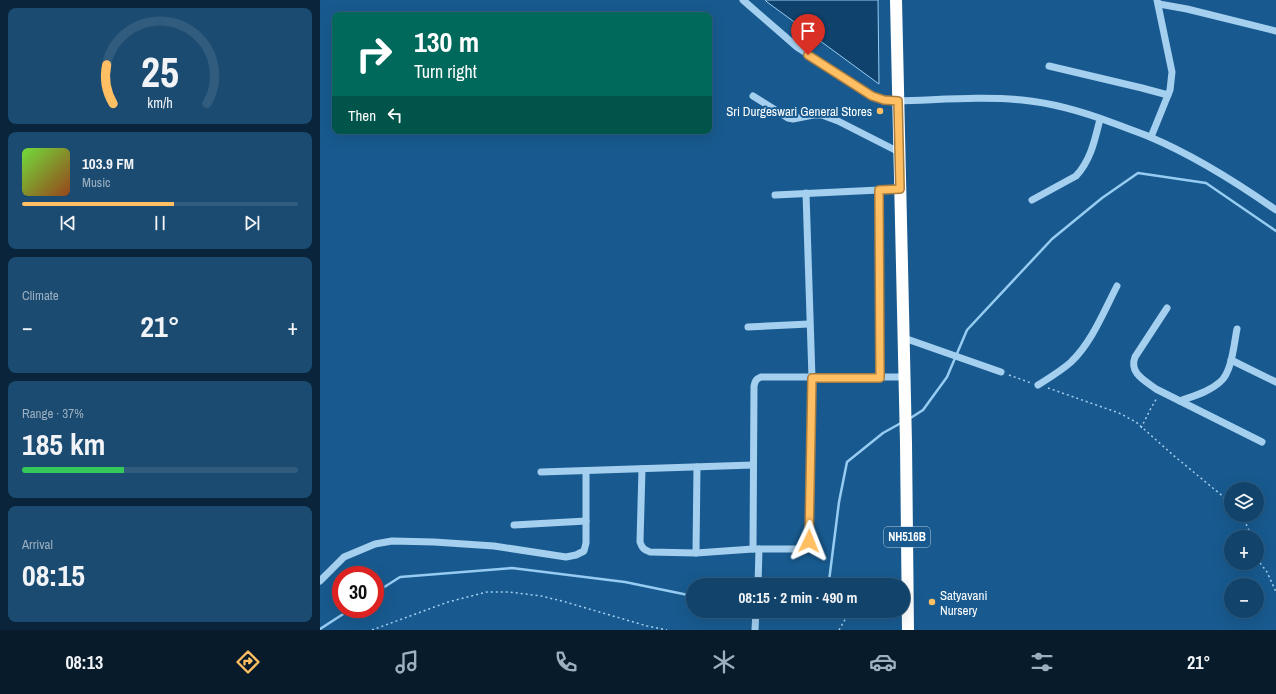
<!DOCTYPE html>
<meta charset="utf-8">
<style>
body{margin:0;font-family:"Archivo Narrow",sans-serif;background:#1b4b71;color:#f1f3f6;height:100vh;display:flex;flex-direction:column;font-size:15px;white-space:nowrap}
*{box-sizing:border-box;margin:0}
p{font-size:13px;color:#9cb0c1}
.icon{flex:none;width:22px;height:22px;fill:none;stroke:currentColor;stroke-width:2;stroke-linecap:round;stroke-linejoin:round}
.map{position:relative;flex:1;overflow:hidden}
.details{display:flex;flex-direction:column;gap:8px;padding:8px;background:#0a253b;width:320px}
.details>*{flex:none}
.guide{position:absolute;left:12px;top:12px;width:380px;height:122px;border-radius:8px;box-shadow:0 4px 16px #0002,0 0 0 1px #315c7e;background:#00695c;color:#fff;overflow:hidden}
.fabs{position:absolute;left:904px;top:482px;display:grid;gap:8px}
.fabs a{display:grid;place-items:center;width:40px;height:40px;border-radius:50%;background:#12446b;box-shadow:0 4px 16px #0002,0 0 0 1px #315c7e;font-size:20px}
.speed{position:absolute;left:12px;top:566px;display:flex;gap:8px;font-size:20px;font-weight:700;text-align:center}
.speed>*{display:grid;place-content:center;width:52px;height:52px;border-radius:50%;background:#12446b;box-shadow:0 4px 16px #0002,0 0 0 1px #315c7e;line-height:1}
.speed .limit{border:6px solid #d22;background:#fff;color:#111}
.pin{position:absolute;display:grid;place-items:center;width:34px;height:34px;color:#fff;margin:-41px -17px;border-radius:50% 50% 50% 0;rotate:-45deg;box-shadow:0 0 4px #0007}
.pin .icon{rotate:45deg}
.me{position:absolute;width:44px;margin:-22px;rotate:2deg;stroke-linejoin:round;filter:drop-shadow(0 0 3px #0008)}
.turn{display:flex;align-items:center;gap:14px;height:84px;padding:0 16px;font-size:18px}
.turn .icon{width:52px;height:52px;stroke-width:2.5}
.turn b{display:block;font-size:28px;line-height:34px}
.then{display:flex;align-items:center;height:38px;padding:0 16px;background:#0003;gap:8px;font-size:15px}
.big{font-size:30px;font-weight:700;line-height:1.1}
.details .card{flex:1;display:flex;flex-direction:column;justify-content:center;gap:6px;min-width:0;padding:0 14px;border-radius:8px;background:#1b4b71}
.details .dial{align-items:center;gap:0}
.dial svg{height:104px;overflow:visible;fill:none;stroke:#315c7e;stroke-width:7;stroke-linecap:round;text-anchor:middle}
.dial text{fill:#f1f3f6;stroke:none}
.song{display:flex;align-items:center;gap:12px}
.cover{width:48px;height:48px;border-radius:6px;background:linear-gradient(135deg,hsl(100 70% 55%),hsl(20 70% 35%))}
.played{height:4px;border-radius:2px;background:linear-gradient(90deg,#ffbf62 55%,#315c7e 55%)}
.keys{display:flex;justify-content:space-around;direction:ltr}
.heat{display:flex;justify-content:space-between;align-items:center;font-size:22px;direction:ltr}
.charge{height:6px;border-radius:3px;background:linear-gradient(90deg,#34c759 37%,#315c7e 0)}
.trip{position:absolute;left:366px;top:578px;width:224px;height:40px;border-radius:20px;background:#12446b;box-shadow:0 4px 16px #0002,0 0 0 1px #315c7e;font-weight:700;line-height:40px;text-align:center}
.tabs{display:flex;height:64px;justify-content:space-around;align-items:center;background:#071b2b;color:#9cb0c1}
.tabs .icon{width:28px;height:28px}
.tabs .active{color:#ffbf62}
.tabs b{font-size:18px;color:#f1f3f6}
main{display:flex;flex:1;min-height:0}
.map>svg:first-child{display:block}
.water{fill:#0f426c;stroke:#97ccf2}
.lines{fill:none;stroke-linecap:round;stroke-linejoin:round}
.stream{stroke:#97ccf2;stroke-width:2.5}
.path{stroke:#a4cfef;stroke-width:1.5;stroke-dasharray:2 3;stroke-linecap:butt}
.minor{stroke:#a4cfef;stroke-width:7}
.highway{stroke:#fff;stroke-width:12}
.route-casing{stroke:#a67c40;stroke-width:10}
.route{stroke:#ffbf62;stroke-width:7}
.poi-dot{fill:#ffbf62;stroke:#185a8f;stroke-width:1.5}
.labels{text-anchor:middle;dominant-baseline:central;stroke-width:4;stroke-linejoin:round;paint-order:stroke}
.shield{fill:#185a8f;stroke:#bacedd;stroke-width:1}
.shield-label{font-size:12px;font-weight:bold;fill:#fff}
.poi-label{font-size:13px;fill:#fff;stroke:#185a8f;text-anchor:end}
</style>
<main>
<section class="details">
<div class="card dial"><svg viewBox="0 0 100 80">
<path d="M14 69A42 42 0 1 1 86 69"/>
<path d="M14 69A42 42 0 0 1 9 39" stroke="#ffbf62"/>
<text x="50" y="56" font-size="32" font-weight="700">25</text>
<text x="50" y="72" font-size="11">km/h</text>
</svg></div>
<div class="card">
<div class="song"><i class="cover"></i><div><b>103.9 FM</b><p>Music</p></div></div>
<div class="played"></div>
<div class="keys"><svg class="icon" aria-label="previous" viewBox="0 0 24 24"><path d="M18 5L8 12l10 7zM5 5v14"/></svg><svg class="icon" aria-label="pause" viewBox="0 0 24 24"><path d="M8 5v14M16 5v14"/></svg><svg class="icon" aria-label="next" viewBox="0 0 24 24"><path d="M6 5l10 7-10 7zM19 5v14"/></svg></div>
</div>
<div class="card"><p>Climate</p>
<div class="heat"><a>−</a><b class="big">21°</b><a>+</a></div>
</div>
<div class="card"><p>Range · 37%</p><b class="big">185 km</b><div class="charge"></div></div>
<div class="card"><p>Arrival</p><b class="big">08:15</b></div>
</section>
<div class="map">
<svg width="956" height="630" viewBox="0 0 956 630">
<rect width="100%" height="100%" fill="#185a8f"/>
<path class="water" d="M445,0h113l1,84 -112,-82z"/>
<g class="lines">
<g class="stream">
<path d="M589,419l14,-9 24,-33 20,-47 85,-91 50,-41 36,-25 68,10 70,48"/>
<path d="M506,585l3,-4 10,-79 8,-40 36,-29 18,-10"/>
<path d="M55,593l25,-16 112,-9 113,14 68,14"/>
<path d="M440,611l8,2h32l2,-2"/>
<path d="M0,629l31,-20"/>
</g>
<g class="path">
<path d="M689,375l22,8"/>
<path d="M728,388l71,25 17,9 37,33 58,48"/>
<path d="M821,428l10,-20 6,-10"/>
<path d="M922,515l10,22"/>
<path d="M937,559l10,13 9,20"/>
<path d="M52,630l76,-28 39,-10h22l32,4 21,5 85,25 20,4"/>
<path d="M519,630l11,-19"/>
</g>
<g class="minor">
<path d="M423,0l54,47 75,49 12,4 14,1c41,-1 83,-5 124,-1 32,3 62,12 91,23 13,5 25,9 37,14 45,19 86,45 126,73"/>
<path d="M839,4l28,5 89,22"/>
<path d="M729,66l93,22 26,7"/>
<path d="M433,96l35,22 5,1 20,-4h9l16,6 61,31"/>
<path d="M831,137l19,-47 2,-18 -15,-72"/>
<path d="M559,190l1,187"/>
<path d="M455,195l125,-6"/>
<path d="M712,200l44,-24c15,-16 19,-37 24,-57"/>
<path d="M847,308l-32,49c-6,16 9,23 21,32l106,53"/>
<path d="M428,327l61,-3"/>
<path d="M584,338l97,34"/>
<path d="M911,360l45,22"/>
<path d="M718,385c11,-7 23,-14 33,-23 21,-20 33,-51 46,-76"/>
<path d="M860,401c13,-5 29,-9 40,-19 12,-9 14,-39 17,-53"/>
<path d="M322,469l-2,73c2,6 4,8 10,10l46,1 57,-4h49c5,-4 6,-7 7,-14l3,-157 -6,-185"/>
<path d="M221,472l212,-7"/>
<path d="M194,525l72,-4"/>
<path d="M433,549l1,-163c1,-5 2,-7 7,-9h143"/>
<path d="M376,553l1,-86"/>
<path d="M0,581l24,-24 31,-13 17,-3 42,1 60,4 72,11 10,-2 8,-4 2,-8v-72"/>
<path d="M438,585l1,-36"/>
<path d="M435,630l1,-19"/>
</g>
<path class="highway" d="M576,0l10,443 2,187"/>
</g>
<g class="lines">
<defs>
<path id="route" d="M488,55l64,41 12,4 14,1 2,88 -21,1 1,188h-68l-3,163"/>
</defs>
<use href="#route" class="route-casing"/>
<use href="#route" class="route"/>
</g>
<g class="poi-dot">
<circle cx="560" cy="111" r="4"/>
<circle cx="612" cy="602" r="4"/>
</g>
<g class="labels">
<rect class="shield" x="564" y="527" width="46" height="20" rx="3"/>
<g class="shield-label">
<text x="587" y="537">NH516B</text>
</g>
<g class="poi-label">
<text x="552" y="111">Sri Durgeswari General Stores</text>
<text x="620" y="595" text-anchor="start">Satyavani<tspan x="620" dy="15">Nursery</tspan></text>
</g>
</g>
</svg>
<div class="fabs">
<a><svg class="icon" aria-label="layers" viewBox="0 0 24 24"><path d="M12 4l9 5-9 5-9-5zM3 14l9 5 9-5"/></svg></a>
<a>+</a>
<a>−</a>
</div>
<div class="speed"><div class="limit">30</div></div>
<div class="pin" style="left:488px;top:55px;background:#d93025"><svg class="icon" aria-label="arrive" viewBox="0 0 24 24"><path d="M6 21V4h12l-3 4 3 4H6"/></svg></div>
<svg class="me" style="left:489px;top:541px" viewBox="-20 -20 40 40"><path d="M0-17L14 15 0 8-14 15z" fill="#ffbf62" stroke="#fff" stroke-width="4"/></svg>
<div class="trip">08:15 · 2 min · 490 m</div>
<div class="guide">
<div class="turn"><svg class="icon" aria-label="right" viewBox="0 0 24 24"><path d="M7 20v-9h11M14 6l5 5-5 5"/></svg><div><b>130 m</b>Turn right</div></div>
<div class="then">Then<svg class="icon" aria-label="left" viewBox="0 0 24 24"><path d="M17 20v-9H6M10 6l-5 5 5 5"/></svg></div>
</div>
</div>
</main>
<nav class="tabs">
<b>08:13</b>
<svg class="icon active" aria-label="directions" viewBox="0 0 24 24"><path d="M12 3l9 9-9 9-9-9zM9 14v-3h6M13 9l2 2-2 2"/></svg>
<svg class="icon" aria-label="music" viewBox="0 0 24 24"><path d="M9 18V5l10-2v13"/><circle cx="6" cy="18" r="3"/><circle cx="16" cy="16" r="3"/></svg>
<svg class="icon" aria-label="phone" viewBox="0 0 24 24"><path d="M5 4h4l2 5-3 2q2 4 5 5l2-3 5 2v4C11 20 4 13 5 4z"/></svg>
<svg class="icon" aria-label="climate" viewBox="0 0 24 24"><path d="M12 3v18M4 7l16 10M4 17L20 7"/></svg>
<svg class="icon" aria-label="car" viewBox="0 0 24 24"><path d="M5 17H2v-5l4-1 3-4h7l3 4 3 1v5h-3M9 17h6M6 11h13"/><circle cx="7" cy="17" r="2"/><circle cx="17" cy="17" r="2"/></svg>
<svg class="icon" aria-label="filters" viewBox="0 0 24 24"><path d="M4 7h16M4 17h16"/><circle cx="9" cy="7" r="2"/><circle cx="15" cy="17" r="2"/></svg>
<b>21°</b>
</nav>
